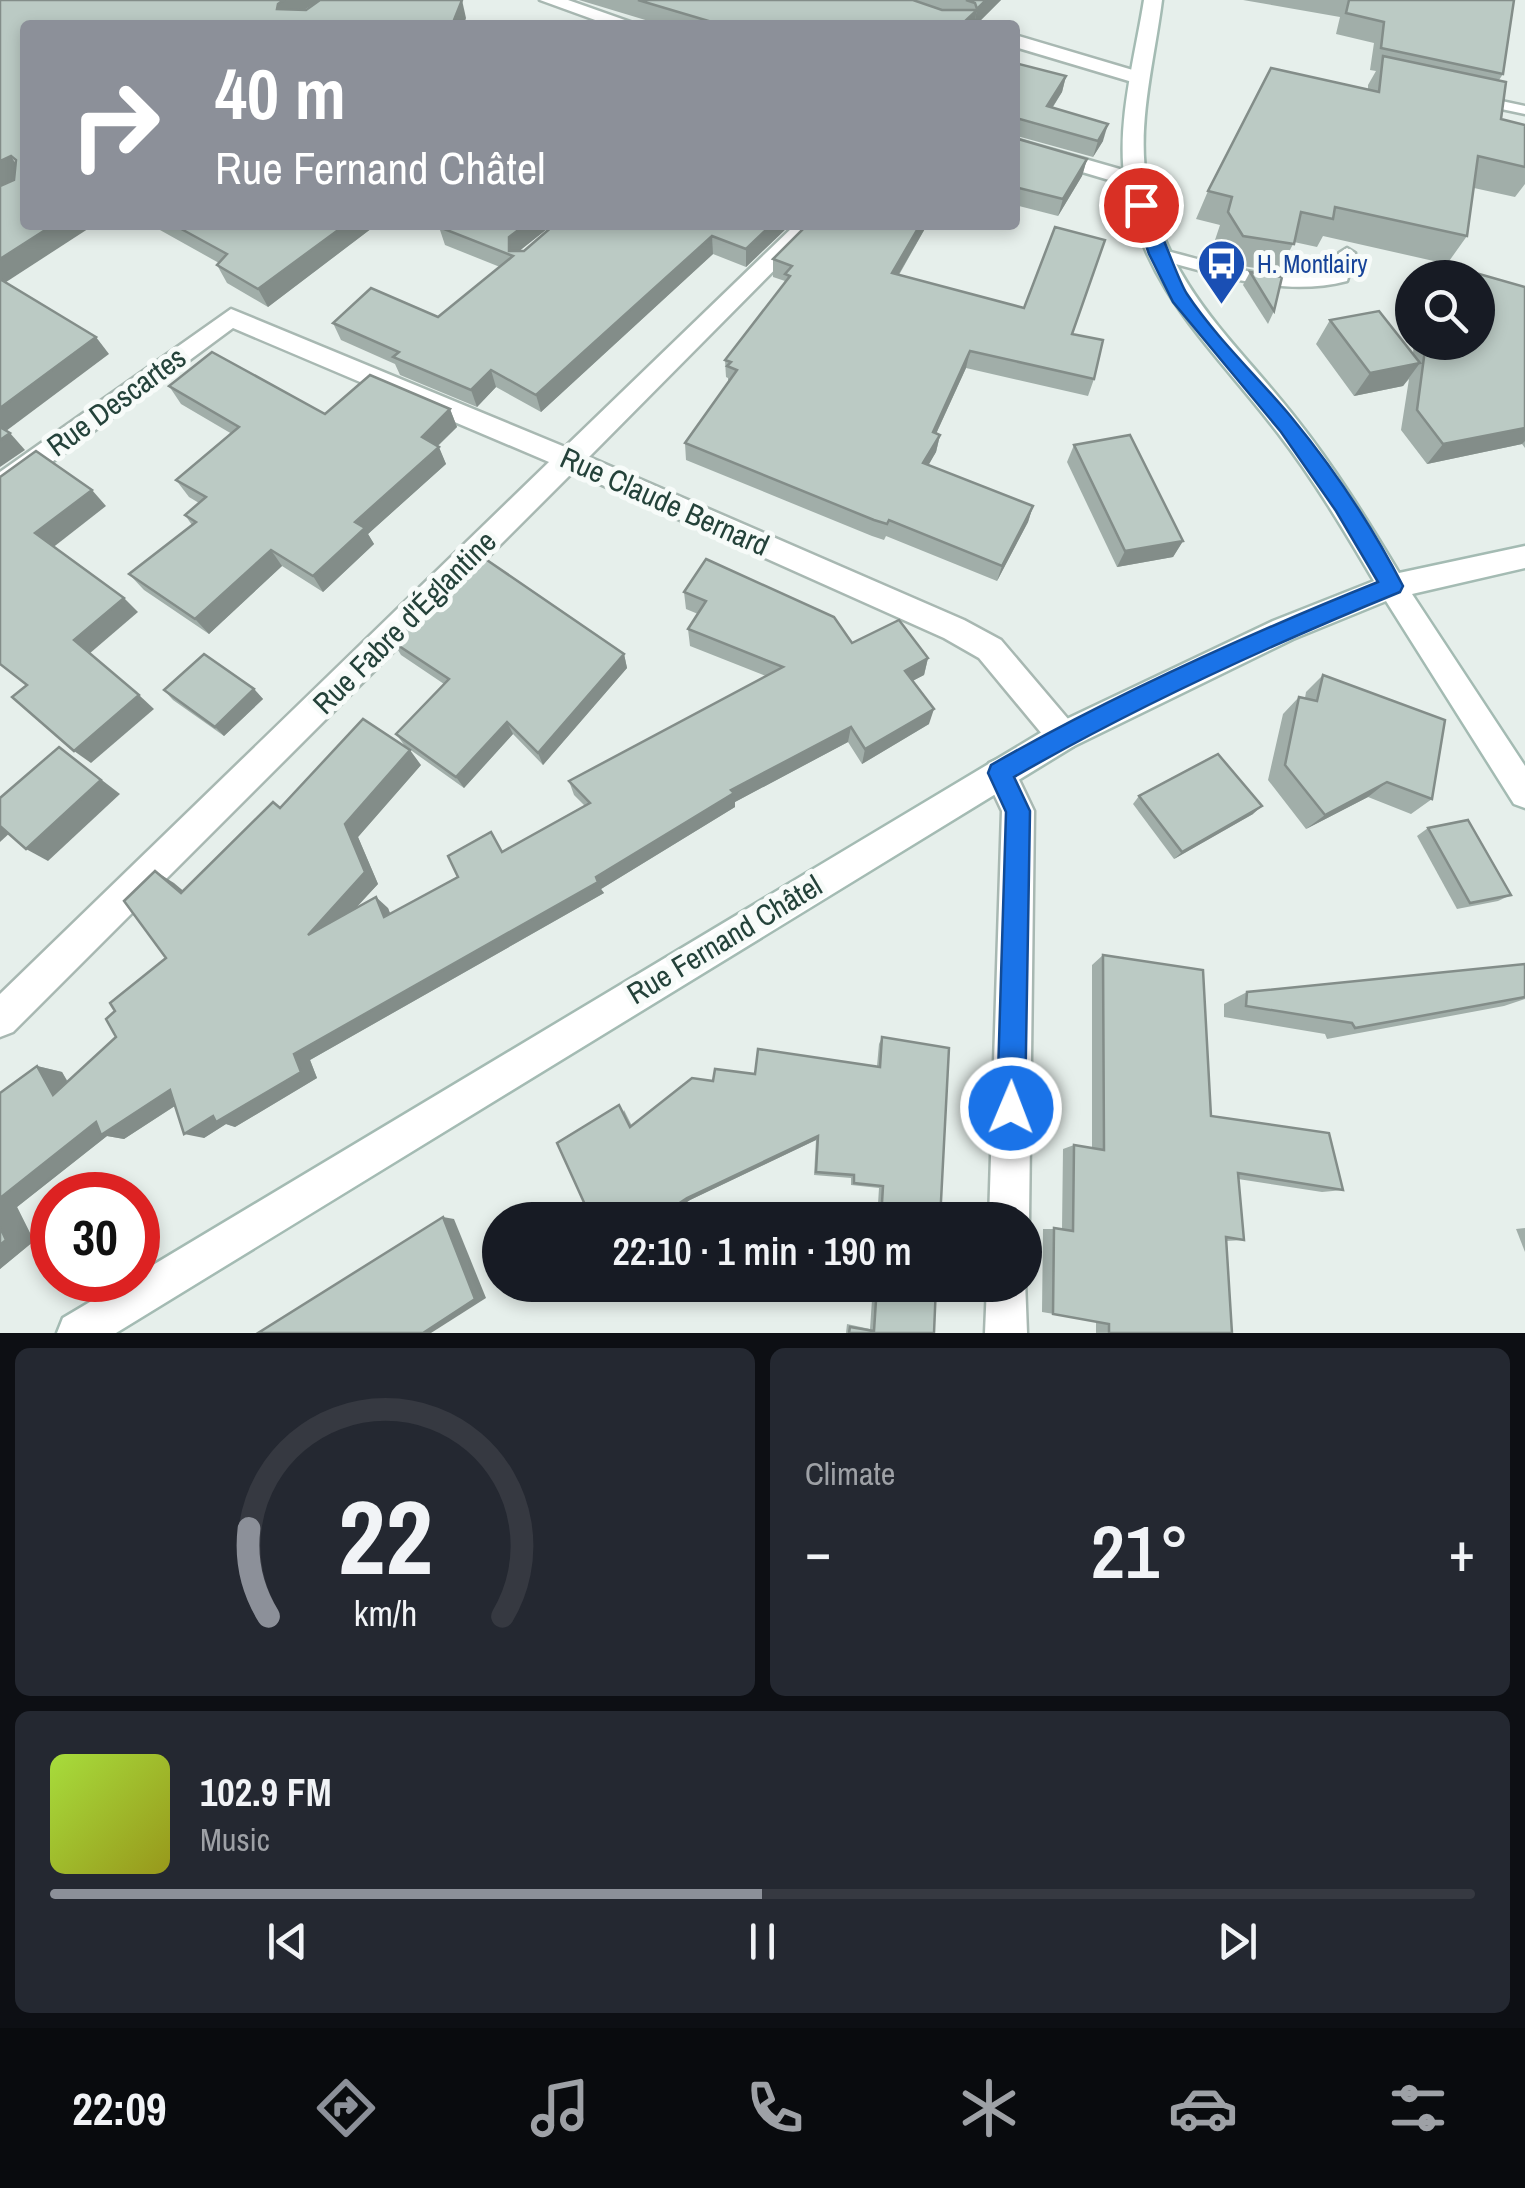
<!DOCTYPE html>
<meta charset="utf-8">
<style>
body{margin:0;font-family:"Archivo Narrow",sans-serif;background:#242831;color:#f1f3f6;height:100vh;display:flex;flex-direction:column;font-size:38px;white-space:nowrap}
*{box-sizing:border-box;margin:0}
p{font-size:32px;color:#9ea1a6}
.icon{flex:none;width:55px;height:55px;fill:none;stroke:currentColor;stroke-width:2;stroke-linecap:round;stroke-linejoin:round}
.map{position:relative;height:1333px;overflow:hidden}
.panel{display:flex;flex-direction:column;gap:15px;padding:15px;background:#0d0f14;flex:1}
.panel>*{flex:none}
.guide{position:absolute;left:20px;top:20px;width:1000px;height:210px;border-radius:10px;box-shadow:0 5px 15px #0003;background:#8c9099;color:#fff;overflow:hidden}
.controls{position:absolute;left:1395px;top:260px;display:grid;gap:20px}
.controls a{display:grid;place-items:center;width:100px;height:100px;border-radius:50%;background:#171b24;box-shadow:0 5px 15px #0003;font-size:50px}
.speed{position:absolute;left:30px;top:1172px;display:flex;gap:20px;font-size:50px;font-weight:700;text-align:center}
.speed>*{display:grid;place-content:center;width:130px;height:130px;border-radius:50%;background:#171b24;box-shadow:0 5px 15px #0003;line-height:1}
.speed .limit{border:15px solid #d22;background:#fff;color:#111}
.pin{position:absolute;display:grid;place-items:center;width:85px;height:85px;color:#fff;margin:-42px;border:5px solid #fff;border-radius:50%;box-shadow:0 2px 10px #0007}
.me{position:absolute;width:110px;margin:-55px;rotate:1deg;stroke-linejoin:round;filter:drop-shadow(0 0 8px #0008)}
.turn{display:flex;align-items:center;gap:35px;height:210px;padding:0 30px;font-size:45px}
.turn .icon{width:130px;height:130px;stroke-width:2.5}
.turn b{display:block;font-size:70px;line-height:85px}
.big{font-size:75px;font-weight:600;line-height:1.1}
.panel .card{flex:1;display:flex;flex-direction:column;justify-content:center;gap:15px;min-width:0;padding:0 35px;border-radius:15px;background:#242831}
.panel .dial{align-items:center;gap:0}
.dial svg{height:260px;overflow:visible;fill:none;stroke:#363941;stroke-width:7;stroke-linecap:round;text-anchor:middle}
.dial text{fill:#f1f3f6;stroke:none}
.song{display:flex;align-items:center;gap:30px}
.cover{width:120px;height:120px;border-radius:15px;background:linear-gradient(135deg,hsl(80 70% 55%),hsl(60 70% 35%))}
.played{height:10px;border-radius:5px;background:linear-gradient(90deg,#8c9099 50%,#363941 50%)}
.keys{display:flex;justify-content:space-around;direction:ltr}
.heat{display:flex;justify-content:space-between;align-items:center;font-size:55px;direction:ltr}
.panel .tiles{flex:1;display:grid;gap:15px;grid-template-columns:1fr 1fr}
.card:last-child{grid-column:span 2}
.trip{position:absolute;left:482px;top:1202px;width:560px;height:100px;border-radius:50px;background:#171b24;box-shadow:0 5px 15px #0003;font-weight:600;line-height:100px;text-align:center}
.tab-bar{display:flex;height:160px;justify-content:space-around;align-items:center;background:#090b0e;color:#9ea1a6}
.tab-bar .icon{width:70px;height:70px}
.tab-bar .on{color:#8c9099}
.tab-bar b{font-size:45px;color:#f1f3f6}
.map>svg:first-child{display:block}
.lines{fill:none;stroke-linecap:round;stroke-linejoin:round}
.lane-casing{stroke:#a8b8b2;stroke-width:5}
.street-casing{stroke:#a8b8b2;stroke-width:5}
.secondary-casing{stroke:#a4bbb3;stroke-width:5}
.lane{fill:#fff;fill-rule:evenodd}
.street{fill:#fff;fill-rule:evenodd}
.secondary{fill:#fff;fill-rule:evenodd}
.wall{fill:#a1aea9}
.shaded-wall{fill:#838d89}
.building{fill:#bbcac4;stroke:#838d89;stroke-width:2.5}
.route{fill:#1a73e8;stroke:#114b97;stroke-width:2.5}
.labels{text-anchor:middle;dominant-baseline:central;stroke-width:10;stroke-linejoin:round;paint-order:stroke}
.far-transit-label{font-size:25px;fill:#164399;stroke:#f7fbf9;text-anchor:start}
.street-label{font-size:30px;fill:#24423a;stroke:#f7fbf9}
</style>
<div class="map">
<svg width="1525" height="1333" viewBox="0 0 1525 1333">
<rect width="100%" height="100%" fill="#e6efeb"/>
<g class="lines">
<defs>
<g id="lane">
<path d="M1478,96l47,10v8l-52,-11 -2,-3z"/>
<path d="M1347,248l8,5 -8,28c-65,17 -132,-7 -194,-23l-3,-4 8,-5c56,13 118,37 176,24l5,-20z"/>
</g>
<g id="street">
<path d="M540,0h28l71,25h-30z"/>
<path d="M1015,35l131,39 3,4 -10,6 -124,-37z"/>
<path d="M1015,139l129,37 3,5 -11,7 -121,-36z"/>
<path d="M795,225h24l-230,232 375,163 37,20 73,86 5,10 -5,10 -11,4 -11,-4 -73,-88 -35,-20 -371,-166 -560,560 -13,5v-43l549,-532 -316,-134 -223,165 -10,3v-24l231,-163 334,138z"/>
<path d="M1000,758l11,5 23,48 -5,409 -4,9v-9h-36l13,-409 -18,-38 5,-10z"/>
<path d="M1025,1280l2,53h-42l2,-48h38z"/>
</g>
<path id="secondary" d="M1144,0h18c-7,57 -26,126 -15,183 23,108 86,155 150,237 38,48 70,100 102,153l126,-27v22l-113,26 113,172v42l-11,-4 -128,-203 -93,38 -219,107 -958,587h-59l6,-15 64,-38h11v-6l914,-548 221,-105 101,-40c-30,-51 -60,-101 -96,-148 -63,-83 -134,-142 -153,-251 -9,-58 10,-125 19,-182z"/>
</defs>
<use href="#lane" class="lane-casing"/>
<use href="#street" class="street-casing"/>
<use href="#secondary" class="secondary-casing"/>
<use href="#lane" class="lane"/>
<use href="#street" class="street"/>
<use href="#secondary" class="secondary"/>
</g>
<g class="wall">
<path d="M579,0h422l-25,25h-314z"/>
<path d="M1243,0h271l-11,74 -4,6 2,39 24,6v59l-10,13 -41,-9 -7,48 -20,28 -124,-28 -6,11 -23,-5 -15,30 -49,-8 -15,-24 5,-15 -24,-6 12,-28 160,-102v-4l8,-14 -6,-1 4,-27 -38,-9 4,-17z"/>
<path d="M1015,63l51,13 -4,16 -9,15 50,34 -10,16 -76,-21 1,3 69,20 -5,17 -24,40 -43,-11z"/>
<path d="M151,225h225l-108,82 -41,-24 -10,-18 2,-2z"/>
<path d="M441,225h111l-33,26 271,-26 -44,42 -33,-13 -172,158 -45,-25 -19,20 -77,-32 -5,-11 -54,-24 -8,-17 105,-6 62,-50 -55,-22 -6,-18z"/>
<path d="M807,225h120l-28,50 173,59 22,45 -6,17 -122,-28 -30,66 4,1 -4,17 -8,13 105,41 -5,16 -31,59 -111,-45 -2,4 -12,-4 -186,-76 -1,-17 43,-60v-5l-2,-1 -1,-17 59,-77 1,-2 -12,-4v-18z"/>
<path d="M1437,262l88,25v161l-3,-4 -95,20 -26,-34 8,-51 -6,7 -49,10 -38,-52 14,-24 83,33 1,-11h64v-64h-51z"/>
<path d="M1250,272l24,39 -6,13 -25,-39z"/>
<path d="M169,386l156,28 125,-5 7,18 -19,19 8,18 -78,70 6,10 -51,48 -41,-26 -73,68 -65,-44 -15,-16 63,-49 -7,-10 14,-12 -10,-6 -13,-17 56,-46 -51,-30z"/>
<path d="M1074,445l109,96 -10,16 -56,10 -50,-105z"/>
<path d="M684,592l168,51 76,15 -4,17 -12,6 17,43 -67,40 -14,-22 -113,60v5l-134,82 3,4 -294,167 7,18 -82,49 -9,-3 -22,14 -29,-32 -51,33 -17,-3 -90,71 17,34 -34,28v-176l37,-27 25,6 6,10 48,-45 -1,-26 51,-53 -11,-87 28,20 97,-83 141,-43 -63,72 20,47 -23,24h33l2,6 195,-108 -11,-11 -5,-14 197,-105 -76,-30 -2,-17 10,-15 -12,-5z"/>
<path d="M393,642l231,12 3,14 -84,97 -30,-31 -49,54 -59,-42 -9,-12 48,-50 -43,-29z"/>
<path d="M1323,675l109,124 -21,15 -43,-17 -62,32 -38,-49 15,-66 16,-17 6,1 1,-6z"/>
<path d="M254,689l9,10 -39,37 -51,-36 -9,-10z"/>
<path d="M1139,796l114,18 -79,45 -41,-55z"/>
<path d="M1428,828l83,67 -13,6 -41,8 -40,-73z"/>
<path d="M1103,955l108,161 132,74 -21,2 -84,-13 6,61 -18,1 6,92h-136v-12l-54,-9 1,-83h19l1,-80 11,-4 18,3v-183z"/>
<path d="M1525,964v35l-21,7 -177,33 -2,-5 -101,-17v-13l23,-12z"/>
<path d="M882,1037l58,183h-63l2,-32 -28,-3v-7l-37,-3 2,-35 -126,60 -30,20h-68l32,-110 8,16 81,-45 42,-7 122,-8 2,-22z"/>
<path d="M1525,1228v24l-9,-23z"/>
<path d="M873,1285h63l-2,48h-88l1,-9 23,5z"/>
</g>
<g class="shaded-wall">
<path d="M284,0h36l-35,22 -8,-13 1,-5z"/>
<path d="M462,0l4,18 -2,7h-12z"/>
<path d="M986,0h15l-25,25h-2l3,-16z"/>
<path d="M977,10l-3,15h-13z"/>
<path d="M1066,76l-4,16 -19,30 4,-16z"/>
<path d="M1108,124l-5,17 -10,16 5,-16z"/>
<path d="M11,156l12,19 -23,11v-25z"/>
<path d="M1087,159l-5,17 -24,40 5,-17z"/>
<path d="M53,225h41l-94,61v-27z"/>
<path d="M345,225h31l-108,82 -10,-18z"/>
<path d="M525,225h27l-39,31 -4,-5v-14z"/>
<path d="M771,225h19l-44,42v-18z"/>
<path d="M920,225h7l-38,66 3,-18z"/>
<path d="M712,236l1,18 -172,158 -5,-17z"/>
<path d="M96,337l13,17 -107,80 -2,-2v-24z"/>
<path d="M970,351l-4,17 -37,81 4,-17z"/>
<path d="M1420,363l-17,23 -49,10 16,-23z"/>
<path d="M491,370l5,17 -19,20 -6,-17z"/>
<path d="M450,409l7,18 -28,27 -7,-17z"/>
<path d="M1525,428v13l-3,3 -95,20 16,-20z"/>
<path d="M10,433l15,17 -25,17v-27z"/>
<path d="M940,435l-4,17 -16,28 3,-17z"/>
<path d="M439,447l7,17 -78,70 6,10 -51,48 -10,-16 42,-54z"/>
<path d="M92,490l14,16 -55,43 -16,-16z"/>
<path d="M1033,506l-5,16 -31,59 5,-15z"/>
<path d="M1183,541l-10,16 -56,10 8,-16z"/>
<path d="M271,550l11,16 -73,68 -14,-15z"/>
<path d="M124,598l14,14 -49,42 -15,-14z"/>
<path d="M624,654l3,14 -84,97 -5,-12z"/>
<path d="M928,658l-4,17 -23,12 4,-16z"/>
<path d="M254,689l9,10 -39,37 -9,-9z"/>
<path d="M139,695l15,14 -63,54 -17,-12z"/>
<path d="M934,709l-5,15 -67,40 3,-15z"/>
<path d="M507,722l6,12 -49,54 -8,-11z"/>
<path d="M851,727l-3,15 -113,60v5l-134,82 3,4 -294,167 7,18 -82,49 -9,-3 -22,14 -20,-4 110,-80 302,-177 135,-87z"/>
<path d="M59,747l61,47 -72,67 -22,-12z"/>
<path d="M410,750l11,15 -63,72 20,47 -56,61 -14,-10 37,-111z"/>
<path d="M1387,782l-19,15 -62,32 19,-14z"/>
<path d="M1262,806l-9,8 -79,45 8,-7z"/>
<path d="M0,823l13,7 -13,12z"/>
<path d="M155,871l19,12 25,21 -18,-11z"/>
<path d="M376,897l12,11 8,20 -12,-11z"/>
<path d="M37,1066l25,6 16,29 -25,-6z"/>
<path d="M170,1090l20,6 -66,43 -17,-3 -90,71 17,34 -34,28v-71l96,-76z"/>
<path d="M818,1136l-2,4 -126,60 -30,20h-6l33,-22z"/>
<path d="M443,1217l11,2 32,79 -55,35h-8z"/>
</g>
<g class="building">
<path d="M0,0h284l-6,4 -1,5 29,1 14,-10h142l-10,25h-427v200h28l-53,34v-73l14,-6 2,-20 -5,-4 -11,5z"/>
<path d="M638,0h275l29,10h35l-16,15h-239z"/>
<path d="M966,0h20l-9,9 -2,-6z"/>
<path d="M1349,0h165l-11,74 -122,-26 3,-26 -38,-9z"/>
<path d="M1383,56l123,26 -5,37 24,6v42l-47,-11 -11,80 -132,-29 -2,12 -32,-7 -7,32 -51,-8 -15,-24 4,-15 -24,-6 63,-123 108,24z"/>
<path d="M1015,63l51,13 -19,30 61,18 -10,17 -78,-22 -5,3z"/>
<path d="M1015,122l3,17 69,20 -24,40 -48,-12z"/>
<path d="M174,225h171l-87,64 -41,-24 10,-11z"/>
<path d="M441,225h84l-16,12v14h15l30,-26h217l-25,24 -34,-13 -176,159 -45,-25 -20,20 -78,-33 6,-5 -66,-29 38,-35 67,29 75,-61 -74,-29z"/>
<path d="M807,225h113l-28,48 132,35 31,-81 50,13 -33,94 31,6 -9,39 -124,-28 -37,81 7,3 -17,28 110,43 -31,60 -113,-46 -2,4 -13,-4 -189,-77 52,-73 -10,-4 4,-4 -6,-2 65,-84 -5,-2 7,-8 -19,-7z"/>
<path d="M1437,262l88,25v141l-82,16 -26,-34 9,-68h52v-64h-43z"/>
<path d="M1250,272l32,5 -8,34z"/>
<path d="M0,279l96,58 -96,71z"/>
<path d="M1379,311l41,52 -50,10 -40,-53z"/>
<path d="M212,352l113,62 45,-39 80,34 -28,28 17,10 -84,75 10,6 -52,48 -42,-26 -76,69 -66,-45 67,-52 -11,-7 21,-18 -30,-17 63,-53 -70,-41z"/>
<path d="M0,427l10,6 -10,7z"/>
<path d="M1130,435l53,106 -58,10 -51,-106z"/>
<path d="M36,451l56,39 -57,43 89,65 -50,42 65,55 -65,56 -62,-54 15,-12 -27,-21v-187z"/>
<path d="M481,556l143,98 -86,99 -31,-31 -51,55 -60,-43 53,-55 -56,-37z"/>
<path d="M706,559l128,58 18,26 47,-23 29,38 -23,13 29,38 -69,40 -14,-22 -120,63 3,3 -138,84 2,5 -304,172 7,18 -85,50 -3,-6 -29,18 -14,-44 -69,45 -5,-13 -96,76v-105l37,-27 16,29 63,-58 -10,-18 9,-8 -5,-8 56,-45 -42,-57 31,-30 26,22 92,-91 7,6 83,-89 47,31 -65,74 20,48 -57,63 68,-38 8,20 74,-40 -10,-21 43,-24 11,20 88,-49 -21,-22 214,-114 -95,-38 18,-28 -22,-9z"/>
<path d="M204,654l50,35 -39,38 -51,-37z"/>
<path d="M1323,675l122,45 -13,79 -45,-17 -62,33 -40,-50 14,-68 18,4z"/>
<path d="M59,747l42,33 -75,69 -26,-23v-28z"/>
<path d="M1218,754l44,52 -80,46 -43,-56z"/>
<path d="M1468,820l43,75 -41,8 -42,-75z"/>
<path d="M1103,955l100,15 8,146 118,17 14,57 -105,-17 6,67 -18,-3 6,96h-123v-9l-56,-10 1,-86 19,3 1,-86 30,5z"/>
<path d="M1525,964v33l-170,31 -3,-5 -106,-17 1,-14z"/>
<path d="M882,1037l67,11 -9,172h-59l2,-34 -29,-3v-8l-38,-3 2,-36 -131,62 -33,22h-62l-35,-77 62,-38 11,22 62,-49 21,3 2,-12 40,5 3,-25 122,18z"/>
<path d="M443,1217l32,82 -52,34h-165z"/>
<path d="M0,1227l6,13 -6,5z"/>
<path d="M877,1285h59l-2,48h-85l1,-6 24,4z"/>
</g>
<path class="route" d="M1141,200c14,6 34,76 46,94 30,45 71,83 105,124 42,51 81,110 111,168l-3,6c-132,54 -263,114 -386,185l16,34 -5,297 -4,11 -10,4 -10,-4 -4,-11 9,-296 -18,-39 3,-8c124,-71 255,-130 387,-183l-42,-71 -55,-79 -108,-130 -24,-48 -17,-49z"/>
<defs>
<symbol id="bus-pin" viewBox="-11 -11 22 30"><path d="M0 17L-7.5 6A9.5 9.5 0 1 1 7.5 6Z" fill="#1a4fb4" stroke="#f7fbf9"/><path d="M-5-6H5V4H4V6H2V4H-2V6H-4V4H-5ZM-3.5-4V0h7V-4ZM-3.5 1.2v1.5H-2V1.2ZM2 1.2v1.5H3.5V1.2Z" fill="#fff"/></symbol>
</defs>
<g fill-rule="evenodd">
<use href="#bus-pin" x="1194" y="236" width="55" height="75"/>
</g>
<g class="labels">
<g class="far-transit-label">
<text x="1257" y="264">H. Montlairy</text>
</g>
<g class="street-label">
<text transform="translate(116 401) rotate(-36)">Rue Descartes</text>
<text transform="translate(665 501) rotate(24)">Rue Claude Bernard</text>
<text transform="translate(404 622) rotate(-45)">Rue Fabre d'Églantine</text>
<text transform="translate(724 939) rotate(-31)">Rue Fernand Châtel</text>
</g>
</g>
</svg>
<div class="controls">
<a><svg class="icon" aria-label="search" viewBox="0 0 24 24"><circle cx="10" cy="10" r="6"/><path d="M15 15l6 6"/></svg></a>
</div>
<div class="speed"><div class="limit">30</div></div>
<div class="pin" style="left:1141px;top:205px;background:#d93025"><svg class="icon" aria-label="arrive" viewBox="0 0 24 24"><path d="M6 21V4h12l-3 4 3 4H6"/></svg></div>
<svg class="me" style="left:1011px;top:1108px" viewBox="-20 -20 40 40"><circle r="17" fill="#1a73e8" stroke="#fff" stroke-width="3"/><path d="M0-11L8 9 0 5-8 9z" fill="#fff"/></svg>
<div class="trip">22:10 · 1 min · 190 m</div>
<div class="guide">
<div class="turn"><svg class="icon" aria-label="right" viewBox="0 0 24 24"><path d="M7 20v-9h11M14 6l5 5-5 5"/></svg><div><b>40 m</b>Rue Fernand Châtel</div></div>
</div>
</div>
<section class="panel">
<div class="tiles">
<div class="card dial"><svg viewBox="0 0 100 80">
<path d="M14 69A42 42 0 1 1 86 69"/>
<path d="M14 69A42 42 0 0 1 8 42" stroke="#8c9099"/>
<text x="50" y="56" font-size="32" font-weight="700">22</text>
<text x="50" y="72" font-size="11">km/h</text>
</svg></div>
<div class="card"><p>Climate</p>
<div class="heat"><a>−</a><b class="big">21°</b><a>+</a></div>
</div>
<div class="card">
<div class="song"><i class="cover"></i><div><b>102.9 FM</b><p>Music</p></div></div>
<div class="played"></div>
<div class="keys"><svg class="icon" aria-label="previous" viewBox="0 0 24 24"><path d="M18 5L8 12l10 7zM5 5v14"/></svg><svg class="icon" aria-label="pause" viewBox="0 0 24 24"><path d="M8 5v14M16 5v14"/></svg><svg class="icon" aria-label="next" viewBox="0 0 24 24"><path d="M6 5l10 7-10 7zM19 5v14"/></svg></div>
</div>
</div>
</section>
<nav class="tab-bar">
<b>22:09</b>
<svg class="icon on" aria-label="directions" viewBox="0 0 24 24"><path d="M12 3l9 9-9 9-9-9zM9 14v-3h6M13 9l2 2-2 2"/></svg>
<svg class="icon" aria-label="music" viewBox="0 0 24 24"><path d="M9 18V5l10-2v13"/><circle cx="6" cy="18" r="3"/><circle cx="16" cy="16" r="3"/></svg>
<svg class="icon" aria-label="phone" viewBox="0 0 24 24"><path d="M5 4h4l2 5-3 2q2 4 5 5l2-3 5 2v4C11 20 4 13 5 4z"/></svg>
<svg class="icon" aria-label="climate" viewBox="0 0 24 24"><path d="M12 3v18M4 7l16 10M4 17L20 7"/></svg>
<svg class="icon" aria-label="car" viewBox="0 0 24 24"><path d="M5 17H2v-5l4-1 3-4h7l3 4 3 1v5h-3M9 17h6M6 11h13"/><circle cx="7" cy="17" r="2"/><circle cx="17" cy="17" r="2"/></svg>
<svg class="icon" aria-label="filters" viewBox="0 0 24 24"><path d="M4 7h16M4 17h16"/><circle cx="9" cy="7" r="2"/><circle cx="15" cy="17" r="2"/></svg>
</nav>
